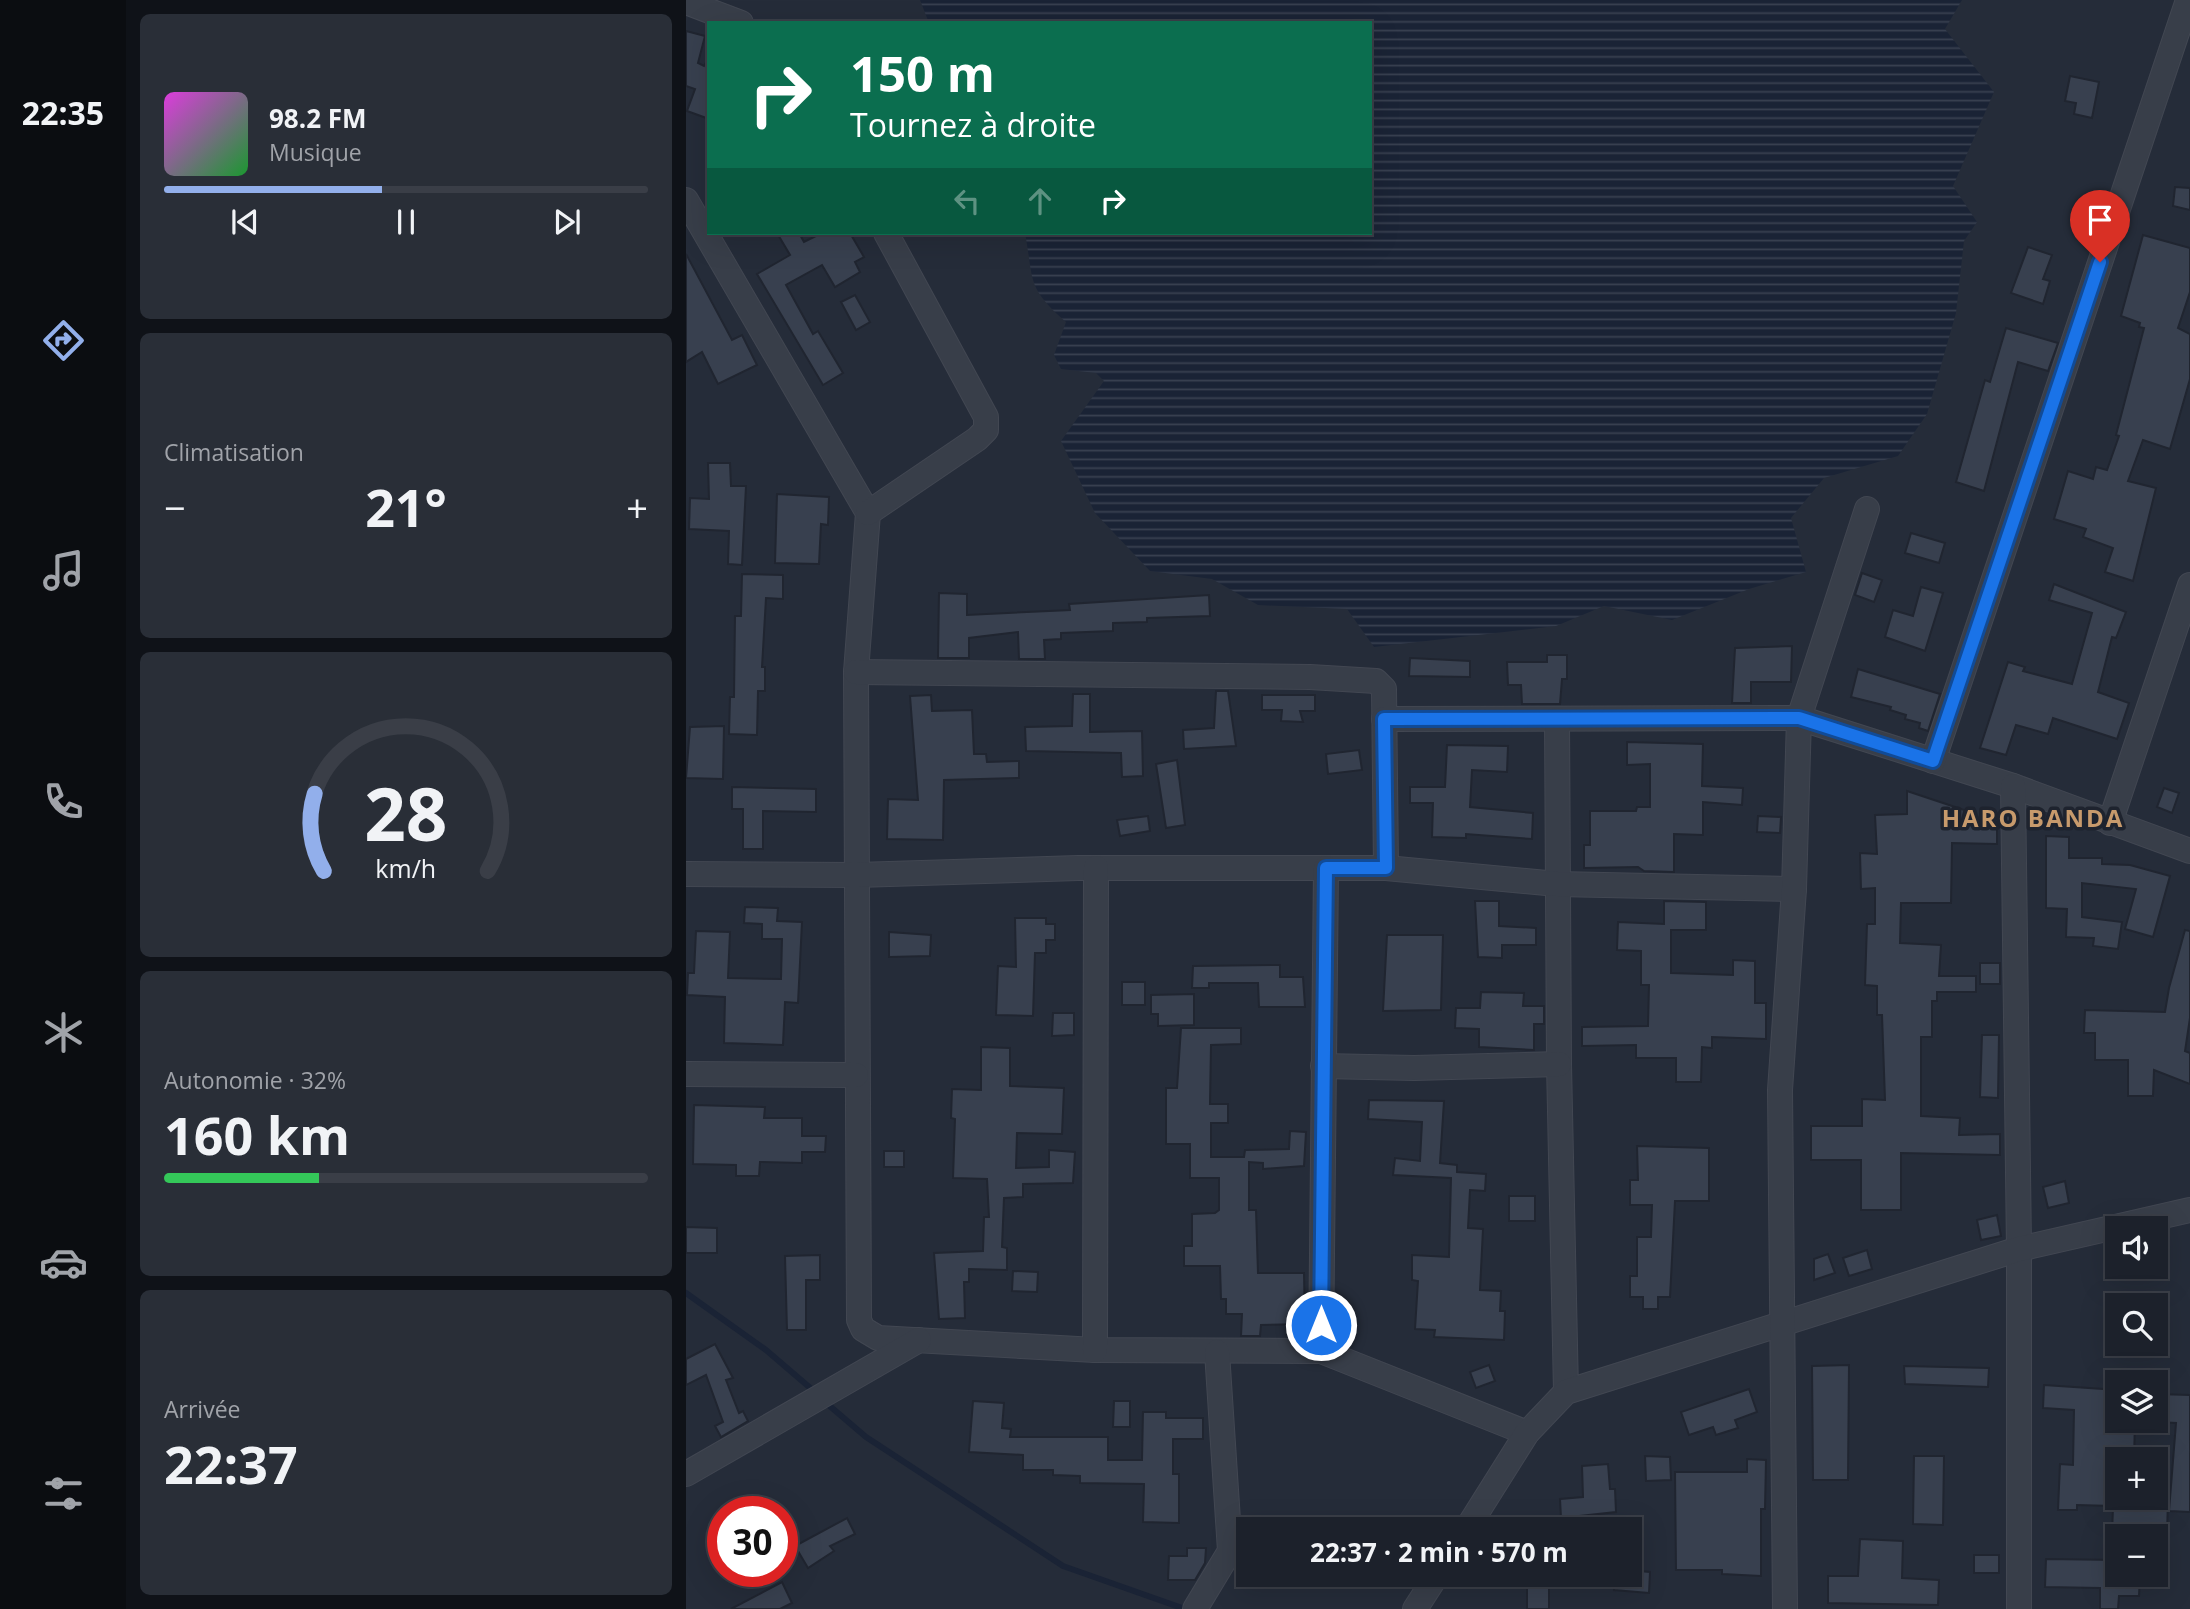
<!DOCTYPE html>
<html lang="fr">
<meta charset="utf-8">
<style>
body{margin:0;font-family:"Open Sans",sans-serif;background:#292e37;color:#f1f3f6;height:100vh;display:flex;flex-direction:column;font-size:26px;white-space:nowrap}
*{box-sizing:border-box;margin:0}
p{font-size:23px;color:#a0a3a9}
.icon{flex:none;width:38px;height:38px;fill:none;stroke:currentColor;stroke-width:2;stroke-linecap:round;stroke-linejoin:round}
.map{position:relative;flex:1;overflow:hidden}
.side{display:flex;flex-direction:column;gap:14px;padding:14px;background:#0f1218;width:560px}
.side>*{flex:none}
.guide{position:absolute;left:21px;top:21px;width:665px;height:214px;border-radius:0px;box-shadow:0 7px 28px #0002,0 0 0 2px #3a3e47;background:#0b6e4f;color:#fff;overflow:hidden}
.buttons{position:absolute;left:1419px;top:1216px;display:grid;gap:14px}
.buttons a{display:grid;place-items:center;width:63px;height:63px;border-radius:0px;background:#1c212b;box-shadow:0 7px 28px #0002,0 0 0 2px #3a3e47;font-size:35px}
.speed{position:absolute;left:21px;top:1496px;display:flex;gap:14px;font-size:35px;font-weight:700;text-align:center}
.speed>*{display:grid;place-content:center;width:91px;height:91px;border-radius:50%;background:#1c212b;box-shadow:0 7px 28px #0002,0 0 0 2px #3a3e47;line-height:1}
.speed .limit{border:10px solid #d22;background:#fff;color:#111}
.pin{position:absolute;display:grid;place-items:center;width:60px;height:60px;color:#fff;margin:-72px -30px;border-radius:50% 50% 50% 0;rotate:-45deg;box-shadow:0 0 7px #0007}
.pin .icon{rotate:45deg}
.me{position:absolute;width:77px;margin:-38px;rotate:0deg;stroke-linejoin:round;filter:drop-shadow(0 0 5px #0008)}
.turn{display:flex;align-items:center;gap:24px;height:147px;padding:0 28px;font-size:32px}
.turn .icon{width:91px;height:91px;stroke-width:2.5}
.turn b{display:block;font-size:49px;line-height:60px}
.lanes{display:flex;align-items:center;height:66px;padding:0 28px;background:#0003;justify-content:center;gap:35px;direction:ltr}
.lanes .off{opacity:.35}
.big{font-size:52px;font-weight:700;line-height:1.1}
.side .card{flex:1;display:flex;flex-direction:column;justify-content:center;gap:10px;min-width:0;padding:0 24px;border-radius:10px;background:#292e37}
.side .dial{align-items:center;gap:0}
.dial svg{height:182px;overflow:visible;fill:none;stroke:#3a3e47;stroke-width:7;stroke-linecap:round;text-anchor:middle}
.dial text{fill:#f1f3f6;stroke:none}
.song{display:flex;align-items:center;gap:21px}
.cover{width:84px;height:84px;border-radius:10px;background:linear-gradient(135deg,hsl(300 70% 55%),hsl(130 70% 35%))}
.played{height:7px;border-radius:4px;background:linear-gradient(90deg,#92afeb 45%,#3a3e47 45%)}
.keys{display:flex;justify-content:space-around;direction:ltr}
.heat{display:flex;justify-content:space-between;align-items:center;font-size:38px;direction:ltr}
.charge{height:10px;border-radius:5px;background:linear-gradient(90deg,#34c759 32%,#3a3e47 0)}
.trip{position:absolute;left:550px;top:1517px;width:406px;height:70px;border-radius:0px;background:#1c212b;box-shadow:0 7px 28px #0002,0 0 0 2px #3a3e47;font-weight:700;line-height:70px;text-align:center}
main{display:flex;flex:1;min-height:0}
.dock{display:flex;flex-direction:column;width:126px;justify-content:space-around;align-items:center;background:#0b0d11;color:#a0a3a9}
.dock .icon{width:49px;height:49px}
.dock .selected{color:#92afeb}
.dock b{font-size:32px;color:#f1f3f6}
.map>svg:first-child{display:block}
.water{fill:url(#water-rules)}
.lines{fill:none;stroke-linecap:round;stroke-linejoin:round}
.stream{stroke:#1a2335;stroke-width:6}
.building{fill:#38404f;stroke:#202530;stroke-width:2}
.minor-casing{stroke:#424752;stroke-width:26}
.minor{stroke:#383e49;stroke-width:24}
.route-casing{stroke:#114b97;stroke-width:18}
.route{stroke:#1a73e8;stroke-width:12}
.labels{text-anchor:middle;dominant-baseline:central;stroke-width:7;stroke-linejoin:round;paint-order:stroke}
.district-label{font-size:24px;font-weight:bold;letter-spacing:2px;fill:#c79a6c;stroke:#1e232e}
</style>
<main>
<nav class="dock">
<b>22:35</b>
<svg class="icon selected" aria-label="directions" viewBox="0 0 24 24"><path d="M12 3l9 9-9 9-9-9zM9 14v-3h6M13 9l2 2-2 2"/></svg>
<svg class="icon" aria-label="music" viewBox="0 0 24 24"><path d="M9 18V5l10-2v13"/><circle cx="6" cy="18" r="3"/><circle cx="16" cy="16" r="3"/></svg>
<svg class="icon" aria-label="phone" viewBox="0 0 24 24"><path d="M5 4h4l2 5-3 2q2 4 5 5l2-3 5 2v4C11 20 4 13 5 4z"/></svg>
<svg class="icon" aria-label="climate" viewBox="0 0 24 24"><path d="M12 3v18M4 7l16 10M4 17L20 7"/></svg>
<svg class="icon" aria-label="car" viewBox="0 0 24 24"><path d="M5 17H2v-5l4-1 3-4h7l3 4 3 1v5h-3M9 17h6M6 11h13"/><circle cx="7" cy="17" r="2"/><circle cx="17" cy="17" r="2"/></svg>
<svg class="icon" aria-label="filters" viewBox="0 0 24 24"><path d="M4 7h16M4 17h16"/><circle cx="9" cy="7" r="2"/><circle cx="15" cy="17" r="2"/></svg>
</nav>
<section class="side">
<div class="card">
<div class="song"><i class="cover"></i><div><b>98.2 FM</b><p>Musique</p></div></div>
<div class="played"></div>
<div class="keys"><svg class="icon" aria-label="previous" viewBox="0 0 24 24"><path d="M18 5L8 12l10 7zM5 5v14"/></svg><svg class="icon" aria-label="pause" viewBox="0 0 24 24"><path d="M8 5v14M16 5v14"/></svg><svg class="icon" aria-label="next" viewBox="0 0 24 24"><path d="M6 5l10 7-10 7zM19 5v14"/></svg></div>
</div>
<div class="card"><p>Climatisation</p>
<div class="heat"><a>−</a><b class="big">21°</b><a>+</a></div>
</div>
<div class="card dial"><svg viewBox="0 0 100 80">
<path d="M14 69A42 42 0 1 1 86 69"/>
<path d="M14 69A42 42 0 0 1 10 35" stroke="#92afeb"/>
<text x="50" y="56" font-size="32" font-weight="700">28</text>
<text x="50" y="72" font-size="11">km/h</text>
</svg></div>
<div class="card"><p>Autonomie · 32%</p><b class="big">160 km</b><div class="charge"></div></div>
<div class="card"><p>Arrivée</p><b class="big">22:37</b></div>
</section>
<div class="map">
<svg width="1504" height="1609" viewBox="0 0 1504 1609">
<defs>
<pattern id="water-rules" width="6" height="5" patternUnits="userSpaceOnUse" patternTransform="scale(1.75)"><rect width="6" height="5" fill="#1a2335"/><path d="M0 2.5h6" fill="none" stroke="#394151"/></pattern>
</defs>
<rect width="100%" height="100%" fill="#252c39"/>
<path class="water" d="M234,0h1042l-17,29 49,63 -41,94 24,36 -13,19 -8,72 -29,101 -29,42 -74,22 -33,40 15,54 -57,17 -77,31 -68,-14 -48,20 -182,21 -27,-38 -89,-4 -46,-26 -62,-8 -55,-58 -34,-72 43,-60 -8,-8 -35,-4 -7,-14 12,-33c-40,-35 -32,-41 -41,-89h345v-210h-441z"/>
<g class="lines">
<g class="stream">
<path d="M0,1293l80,57 49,42"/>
<path d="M139,1402l41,35 197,129 122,43"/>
</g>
</g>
<g class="building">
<path d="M0,31l19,5 -7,27 6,3 5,-9v62l-22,-8 8,-22 -9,-3z"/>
<path d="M1384,76l29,6 -7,36 -18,-4 2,-11 -11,-2z"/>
<path d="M1489,187l15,1v22l-17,-4z"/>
<path d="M91,233h22l5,9 18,-9h28l14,24 -9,5 5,10 -25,15 -13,-22 -36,20 27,49 5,-3 25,42 -20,12 -66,-111 33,-19z"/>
<path d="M1457,235l47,13v44l-12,36 12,6v45l-20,70 -27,-9 -15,41 28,7 -23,93 -28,-9 8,-24 -30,-11 3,-8 -32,-10 14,-48 25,8 3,-12 11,3 12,-34 -3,-1 28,-107 -5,-1 1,-4 -19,-7z"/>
<path d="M1342,247l24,8 -9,24 7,2 -7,23 -32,-11z"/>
<path d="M0,254l46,86 10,-5 15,30 -39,19 -16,-32 -16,10z"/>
<path d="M169,295l15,27 -14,8 -15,-28z"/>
<path d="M1320,328l52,15 -10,28 -30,-9 -34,129 -28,-9 29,-102 5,2z"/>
<path d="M22,463h22l1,23h15l-4,79 -14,-1 1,-33 -40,-2 1,-31 19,1z"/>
<path d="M91,494l52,3 -1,28 -7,-1 -2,40 -44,-1z"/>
<path d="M1225,533l34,10 -6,20 -34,-10z"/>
<path d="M1176,573l20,7 -8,22 -19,-7z"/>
<path d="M56,574l41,1v24l-17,-1 -4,69h3v24h-7l-1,44 -28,-1 1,-37h4l1,-81h6z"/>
<path d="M1368,584l72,28 -10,26 -4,-1 -14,55 31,11 -12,36 -64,-21 -5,16 -32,-9 -10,30 -26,-7 28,-86 17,5 -2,4 49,13 20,-71 -43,-13z"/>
<path d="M1235,587l22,6 -18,58 -40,-14 8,-27 20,6z"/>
<path d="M253,593l28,1v21l103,-5 -1,-6 140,-9 1,21 -63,2v4l-34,1v8l-52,2v6l-17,1 1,19h-26l-1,-27 -49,6v20h-31z"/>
<path d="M1106,646l-1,36h-40v21h-19l3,-55z"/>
<path d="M861,655h20v24h-5l-2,25h-38l-1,-19h-13l-1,-23h40z"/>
<path d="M724,658l60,3v16l-61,-1z"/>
<path d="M1172,669l82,25 -12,37 -9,-3 1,-5 -15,-4 1,-4 -16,-5 1,-3 -40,-10z"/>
<path d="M530,691h12l8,55 -52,3 -1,-19 31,-2z"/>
<path d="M387,694h17v38l52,-1 1,45 -21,1 -1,-24 -95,-2 -1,-24 47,-1z"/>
<path d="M245,695l1,16 40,-1 2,44h12l1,8 32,-1v17l-75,2 -1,60 -56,-1 1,-40 30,1 -8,-104z"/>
<path d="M576,695h53v16h-15l3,11 -22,-1 1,-11h-20z"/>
<path d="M38,726l-1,53 -37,-1 4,-51z"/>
<path d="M941,742l76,2 -1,42 41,2 -1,17 -39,-3v33l-29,-1v38l-30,-1 -6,-4 -54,1v-23h6v-34h46l1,-4h13v-43l-23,1z"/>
<path d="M761,745l61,1 -1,26 -35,-2 -2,37 63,6 -1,26 -66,-5v4l-34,-1 1,-34h-23v-16h35z"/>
<path d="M673,750l3,20 -34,4 -2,-20z"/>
<path d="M491,760l8,65 -19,3 -10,-64z"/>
<path d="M46,787l84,2v23l-53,-1v38h-20v-40h-11z"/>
<path d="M1478,788l15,5 -7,20 -15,-6z"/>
<path d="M1221,791l57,19 -2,11 35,1v22l-45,-1 -1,60h-50l-1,40 41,2 -2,31h37v16h-39v9h-5v36h-11v79l39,2 -1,17 41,-1v21l-99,-2v57h-40v-50h-50v-34h51v-27l23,1 -3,-85h-5v-29l-12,-1 2,-61h8v-36l-14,1 -1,-36 17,1 -2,-39 32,-1z"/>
<path d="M462,816l2,15 -30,5 -3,-16z"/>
<path d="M1072,816l23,1 -1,16 -23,-1z"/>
<path d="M1360,836l23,1v21h33v6l28,1 40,11 -17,61 -28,-8 11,-40 -54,-6v34l40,5 -4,27 -25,-3 1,-8 -28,-1 1,-28 -21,-1z"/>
<path d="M789,901h24v25l37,2v17h-34v13l-24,-1z"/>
<path d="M978,901l42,1v28h-35v43l62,2v-15l22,1v42h11v36l-54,-2v11l-10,-1 -1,35h-25v-24h-40v-13l-54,1v-19l66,-1 1,-41h-8v-34l-24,-1 1,-28 46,2z"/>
<path d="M59,907l33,1 -1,13 25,1 -4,81 -13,-1 -2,43 -59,-2 1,-46 -38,-2 1,-22h6l2,-42 34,1 -2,46 53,1 1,-40h-20v-15l-18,-1z"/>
<path d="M329,918h31v6h9v16h-9v13h-11l-2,63 -37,-1 2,-49 18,1z"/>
<path d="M1499,930l5,1v87l-5,33 5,2v31l-36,-14 -1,26h-25v-36h-33v-27h-11l1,-23 80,2 4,-24z"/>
<path d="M203,932l42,3 -1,21 -41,1z"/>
<path d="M701,935h56l-2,75 -58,1z"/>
<rect x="1294" y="963" width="20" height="21"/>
<path d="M594,965v12h23l2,30h-46l-1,-24h-49v5h-17l1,-22z"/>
<rect x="436" y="982" width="23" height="23"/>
<path d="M795,992l43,1 -1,13h21v18h-10v26l-55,-3v-18l-24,-1 1,-20h24z"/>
<path d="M508,994v31l-36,1v-12h-7v-19z"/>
<path d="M367,1013h21v22l-22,1z"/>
<path d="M495,1028h60v16l-30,1 -1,59h18v19h-17v34h33l1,-7 44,-1 1,-18 16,1 -2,34 -41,3v-6l-14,-1v48h7l2,63h46l1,51 -44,1 -1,11h-19l1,-22h-16v-15h-5l-1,-33h-36v-20h8v-32l23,-1 4,-3v-32h-29v-34h-24v-56h11z"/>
<path d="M1296,1035h17l-1,63 -18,-1z"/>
<path d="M295,1047l29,1v38l54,2 -2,46 -45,-1 -1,35 33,-1v-17l26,2 -2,31 -50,1v13l-19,1 -2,49 5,1v22l-38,-1v13h-5l1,36 -26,1 -5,-66 49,-2 1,-34h5l-2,-38 -34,-1 2,-59 -4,-1 1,-29 29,1z"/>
<path d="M683,1100l75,1 -4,62 17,2v7l29,2 -1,17 -15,-1 -2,38 15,1 -3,61 21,1 -1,20h5l-1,29 -70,-3 1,-7 -20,-1 3,-48 -6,-1v-25l37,2 2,-79 -58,-3 2,-17 25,3 2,-39 -54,-3z"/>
<path d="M8,1105l71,2 -1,11h38v18h24l-1,16h-23v11l-42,-1 -1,14h-23v-11l-43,-1z"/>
<path d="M951,1146l72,2v53h-34l-5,96h-12v12h-15v-12h-13v-21h7v-39h14l1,-32h-22v-25h8z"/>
<rect x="198" y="1151" width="20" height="16"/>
<path d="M1379,1181l4,22 -21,5 -5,-21z"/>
<rect x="823" y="1196" width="26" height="25"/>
<path d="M1311,1215l4,21 -20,4 -4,-20z"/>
<path d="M0,1227l31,1v25h-31z"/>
<path d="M1181,1250l5,19 -23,7 -6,-18z"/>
<path d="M1142,1254l7,19 -21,7v-21z"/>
<path d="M134,1255v25h-14v50h-19l-2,-74z"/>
<path d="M327,1271l25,1 -1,20 -25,-1z"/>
<path d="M29,1344l18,34 -7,2 13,33 4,-2 5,10 -27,16 -6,-11 8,-4 -17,-47 -20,10v-26z"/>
<path d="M803,1365l6,16 -19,7 -6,-16z"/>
<path d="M1163,1365l-1,115h-35l-1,-114z"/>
<path d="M1218,1366l85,2 -1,19 -83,-3z"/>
<path d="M1358,1385l74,5v31h17l-1,39h-16v38h50l-1,38h-55l1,-30 -36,-1v5h-19l2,-46 13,1 1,-55 -31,-2z"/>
<path d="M1063,1389l8,23 -22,8 3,8 -22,7 -3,-8 -24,8 -8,-23z"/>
<path d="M1471,1394l33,1v117l-21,-1 7,-88 -20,-1z"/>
<path d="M287,1401l31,2 -2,25 9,1 -1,8h98v23h34l1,-48h23v6h37v21h-30v35h6v49l-36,-1 1,-38 -64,-1v-7l-27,-1v-5h-30v-15l-54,-3z"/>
<path d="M428,1401h16v26h-17z"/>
<path d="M959,1456l25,1 1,23 -25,1z"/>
<path d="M1228,1456h30l-1,69 -30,-1z"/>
<path d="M1061,1459l19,1 -1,49h-4v67l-39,-2v-4h-46l-1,-98h72z"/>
<path d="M922,1464l2,25h5l1,23 -55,6 -1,-19 23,-2 -1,-31z"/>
<path d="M161,1518l8,16 -25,12 4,5 -26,17 -13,-22z"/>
<path d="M1174,1539l43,2 -1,37 37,2 -1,25 -110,-2v-27h30z"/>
<path d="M501,1548h19l-1,15 -10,17h-27l1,-24h18z"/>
<rect x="1288" y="1555" width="25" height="18"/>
<path d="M1360,1559l72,1v15h22l-1,21h-20l-1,13h-18v-21l-55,-1z"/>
<path d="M943,1570l21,2 -1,21 -35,-3 1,-15h14z"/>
<rect x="841" y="1577" width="22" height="32"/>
<path d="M96,1582l10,21 -12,6h-49z"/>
</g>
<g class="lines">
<defs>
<g id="minor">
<path d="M0,2l55,21"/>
<path d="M0,200l182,313 -12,159 3,648 4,9 15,9 217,12 226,1 206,82"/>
<path d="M182,513l109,-74 9,-9v-13l-100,-184"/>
<path d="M170,672l454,5 66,4 8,8 2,179"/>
<path d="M698,719l415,-1 214,68 177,65"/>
<path d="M871,720l2,344 7,328"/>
<path d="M1247,761l255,-761"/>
<path d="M1327,786l6,463v360"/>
<path d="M1424,823l80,-238"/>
<path d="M0,874l171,1 221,-7h308l171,16 237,5"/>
<path d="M637,1066l91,2 145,-4"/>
<path d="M0,1074l170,1"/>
<path d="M409,1350l1,-482"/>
<path d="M635,1351l5,-483"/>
<path d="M0,1474l233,-134"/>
<path d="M780,1530l61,-97 39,-41 453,-143 171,-39"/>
<path d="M509,1609l35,-58 -13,-199"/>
<path d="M729,1609l22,-34"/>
<path d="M1099,1609l-5,-519 14,-201 5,-171 68,-209"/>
</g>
</defs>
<use href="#minor" class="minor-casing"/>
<use href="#minor" class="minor"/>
</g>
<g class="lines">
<defs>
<path id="route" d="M635,1325l5,-457h60l-2,-149 415,-1 134,43 167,-499"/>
</defs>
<use href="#route" class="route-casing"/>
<use href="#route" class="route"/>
</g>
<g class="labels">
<g class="district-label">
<text x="1347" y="817">HARO BANDA</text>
</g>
</g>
</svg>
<div class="buttons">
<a><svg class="icon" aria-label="sound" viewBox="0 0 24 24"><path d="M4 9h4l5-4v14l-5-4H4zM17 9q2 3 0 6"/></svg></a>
<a><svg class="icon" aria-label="search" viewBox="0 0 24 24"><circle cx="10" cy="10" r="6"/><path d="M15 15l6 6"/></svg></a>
<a><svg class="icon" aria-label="layers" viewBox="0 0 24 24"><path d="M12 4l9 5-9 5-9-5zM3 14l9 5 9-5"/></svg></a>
<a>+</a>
<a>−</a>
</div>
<div class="speed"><div class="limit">30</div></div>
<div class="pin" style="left:1414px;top:262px;background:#d93025"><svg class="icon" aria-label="arrive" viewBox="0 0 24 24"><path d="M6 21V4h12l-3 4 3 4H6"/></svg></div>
<svg class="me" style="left:635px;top:1325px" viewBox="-20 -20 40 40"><circle r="17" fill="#1a73e8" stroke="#fff" stroke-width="3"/><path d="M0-11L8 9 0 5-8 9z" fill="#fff"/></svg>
<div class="trip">22:37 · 2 min · 570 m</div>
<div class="guide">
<div class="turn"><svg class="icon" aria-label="right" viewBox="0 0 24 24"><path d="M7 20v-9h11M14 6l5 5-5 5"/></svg><div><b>150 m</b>Tournez à droite</div></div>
<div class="lanes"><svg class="icon off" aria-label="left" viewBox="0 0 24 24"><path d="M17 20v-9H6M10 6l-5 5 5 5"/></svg><svg class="icon off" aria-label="ahead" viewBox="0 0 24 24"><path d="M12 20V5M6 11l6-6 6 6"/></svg><svg class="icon" aria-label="right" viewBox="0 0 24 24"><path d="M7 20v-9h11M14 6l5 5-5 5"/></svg></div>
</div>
</div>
</main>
